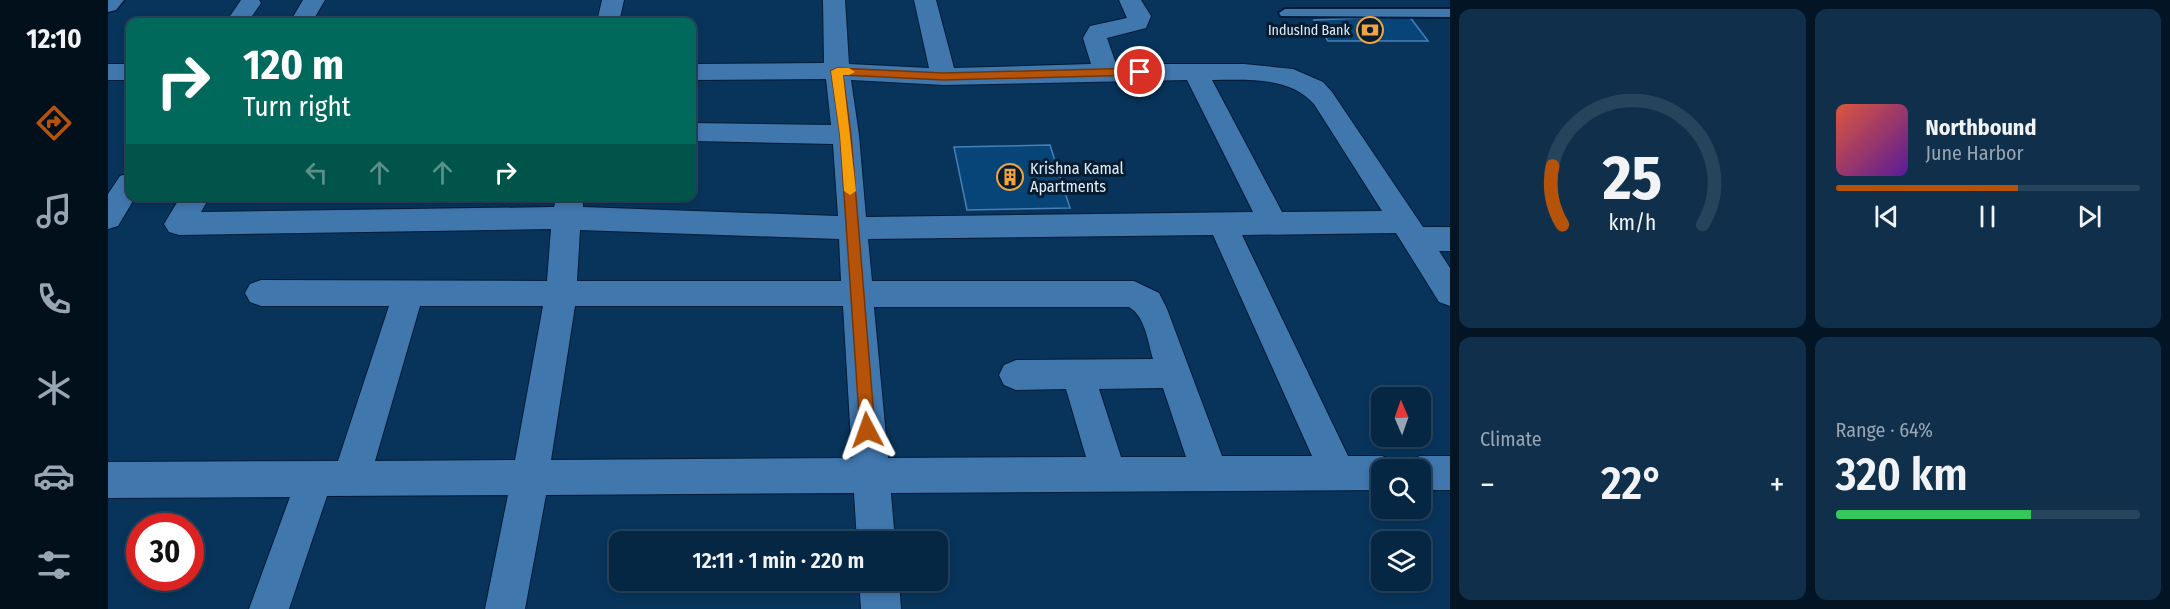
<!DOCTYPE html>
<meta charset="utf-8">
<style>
body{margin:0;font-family:"Fira Sans Condensed",sans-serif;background:#0f2f4b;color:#f1f3f6;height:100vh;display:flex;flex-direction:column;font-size:22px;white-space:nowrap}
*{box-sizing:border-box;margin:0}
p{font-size:20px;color:#98a5b2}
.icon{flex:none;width:33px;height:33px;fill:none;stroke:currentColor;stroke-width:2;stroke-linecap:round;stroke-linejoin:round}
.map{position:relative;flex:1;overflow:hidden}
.drawer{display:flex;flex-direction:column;gap:9px;padding:9px;background:#031525;width:720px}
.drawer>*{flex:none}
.hud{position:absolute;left:18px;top:18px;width:570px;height:183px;border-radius:12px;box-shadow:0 3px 9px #0003,0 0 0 2px #27445d;background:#00695c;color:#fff;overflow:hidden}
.needle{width:39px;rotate:358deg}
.buttons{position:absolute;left:1263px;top:387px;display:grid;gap:12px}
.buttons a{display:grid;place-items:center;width:60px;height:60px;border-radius:12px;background:#062744;box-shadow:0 3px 9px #0003,0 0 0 2px #27445d;font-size:30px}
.speed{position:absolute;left:18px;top:513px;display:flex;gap:12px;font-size:30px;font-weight:700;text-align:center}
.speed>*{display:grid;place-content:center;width:78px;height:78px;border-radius:50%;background:#062744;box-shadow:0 3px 9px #0003,0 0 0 2px #27445d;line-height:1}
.speed .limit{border:9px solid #d22;background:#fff;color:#111}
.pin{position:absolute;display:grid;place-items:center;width:51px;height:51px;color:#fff;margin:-26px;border:3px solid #fff;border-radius:50%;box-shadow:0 2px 6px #0007}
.me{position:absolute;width:66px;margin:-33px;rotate:356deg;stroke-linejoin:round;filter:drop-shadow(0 0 4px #0008)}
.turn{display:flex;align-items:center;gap:21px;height:126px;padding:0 18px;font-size:27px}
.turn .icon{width:78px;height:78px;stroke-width:2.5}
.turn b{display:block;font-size:42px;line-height:51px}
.lanes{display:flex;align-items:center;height:57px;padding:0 18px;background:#0003;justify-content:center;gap:30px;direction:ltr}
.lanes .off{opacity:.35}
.big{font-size:45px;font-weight:600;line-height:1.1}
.drawer .tile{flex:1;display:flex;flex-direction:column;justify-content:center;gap:9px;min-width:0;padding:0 21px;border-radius:12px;background:#0f2f4b}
.drawer .dial{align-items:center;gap:0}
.dial svg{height:156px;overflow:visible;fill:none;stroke:#27445d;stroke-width:7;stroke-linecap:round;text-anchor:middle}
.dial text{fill:#f1f3f6;stroke:none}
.song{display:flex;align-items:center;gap:18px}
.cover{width:72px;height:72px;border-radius:9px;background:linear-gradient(135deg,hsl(10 70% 55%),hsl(270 70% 35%))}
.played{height:6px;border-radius:3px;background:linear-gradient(90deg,#b45309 60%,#27445d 60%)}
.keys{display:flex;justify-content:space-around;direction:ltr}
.heat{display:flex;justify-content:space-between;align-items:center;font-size:33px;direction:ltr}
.charge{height:9px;border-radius:4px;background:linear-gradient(90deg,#34c759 64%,#27445d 0)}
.drawer .tiles{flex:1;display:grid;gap:9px;grid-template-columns:repeat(2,1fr)}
.trip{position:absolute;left:501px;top:531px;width:339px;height:60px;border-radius:12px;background:#062744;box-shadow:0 3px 9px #0003,0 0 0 2px #27445d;font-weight:600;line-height:60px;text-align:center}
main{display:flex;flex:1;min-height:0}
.tabs{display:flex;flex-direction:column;width:108px;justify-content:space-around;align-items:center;background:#02101b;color:#98a5b2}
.tabs .icon{width:42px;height:42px}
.tabs .selected{color:#b45309}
.tabs b{font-size:27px;color:#f1f3f6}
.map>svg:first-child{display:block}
.building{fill:#074578;stroke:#487fb6;stroke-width:1.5}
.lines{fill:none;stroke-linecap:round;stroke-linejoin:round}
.service-casing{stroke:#001b36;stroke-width:4}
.minor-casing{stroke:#001b36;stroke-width:2}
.tertiary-casing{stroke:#001b36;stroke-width:3}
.service{fill:#4077ad;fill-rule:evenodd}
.minor{fill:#4077ad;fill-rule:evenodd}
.tertiary{fill:#4077ad;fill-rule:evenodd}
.route{fill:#b45309;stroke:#753606;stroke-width:1.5}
.slow{fill:#f59e0b}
.labels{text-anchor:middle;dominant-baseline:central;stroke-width:6;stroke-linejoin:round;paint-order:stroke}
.far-poi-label{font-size:14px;fill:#e1ecf9;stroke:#051c31;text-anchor:end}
.poi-label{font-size:16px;fill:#e1ecf9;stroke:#051c31;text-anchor:start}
</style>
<main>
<nav class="tabs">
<b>12:10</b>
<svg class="icon selected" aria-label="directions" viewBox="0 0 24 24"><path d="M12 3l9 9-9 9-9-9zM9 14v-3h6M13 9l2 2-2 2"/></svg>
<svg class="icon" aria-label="music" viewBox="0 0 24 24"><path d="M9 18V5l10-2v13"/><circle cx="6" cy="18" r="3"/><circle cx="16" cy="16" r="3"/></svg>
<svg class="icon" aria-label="phone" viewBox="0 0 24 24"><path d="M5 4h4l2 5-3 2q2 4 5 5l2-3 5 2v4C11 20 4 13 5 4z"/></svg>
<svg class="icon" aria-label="climate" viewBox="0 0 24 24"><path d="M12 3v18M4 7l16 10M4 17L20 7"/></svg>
<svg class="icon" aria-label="car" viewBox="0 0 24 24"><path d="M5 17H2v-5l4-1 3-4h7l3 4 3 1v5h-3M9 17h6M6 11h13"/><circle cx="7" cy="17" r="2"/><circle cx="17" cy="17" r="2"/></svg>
<svg class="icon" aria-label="filters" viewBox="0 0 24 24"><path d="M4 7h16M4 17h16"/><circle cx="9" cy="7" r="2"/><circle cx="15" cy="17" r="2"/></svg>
</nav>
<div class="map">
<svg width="1342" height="609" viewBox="0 0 1342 609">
<rect width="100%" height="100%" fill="#08345b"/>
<g class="building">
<path d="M1301,16l19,25h-100l-14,-21z"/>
<path d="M942,145l20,63 -103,2 -13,-63z"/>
</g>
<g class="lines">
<defs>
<path id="service" d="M1177,9h165v8l-169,-1 -2,-3z"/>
<g id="minor">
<path d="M133,0h18l2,3 -13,19h-22z"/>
<path d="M195,0h22l-13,22h-22z"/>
<path d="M494,0h22l-5,22h-22z"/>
<path d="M715,0h22l4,64 80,4 -15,-68h22l18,68 137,-4 -8,-26 7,-12 37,-8 -8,-18h22l10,16 -5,12 -39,10 9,26h128l49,5 30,13 9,10 91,135h27v24h-11l11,17v38l-11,-4 -43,-69 -154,2 106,221h34l13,5 4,9h-17v20l-491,3 4,49h-38l-3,-49 -308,2 -21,114h-40l23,-114 -181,1 -38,113h-40l41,-112 -182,1v-36l230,-1 51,-155h-128l-11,-4 -5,-9 5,-9 11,-4 286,1 4,-52 -372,6 -10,-3 -5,-8 17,-28h29l-9,16 353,-5 3,-11h26v11l255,9 -5,-72 -141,-3v-18l139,2 -5,-46 -134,1v-16l132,-1zM743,80l93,5 243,-5 66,132 -387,5 -7,-82zM1104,80c35,0 77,-4 102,24l68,107 -100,1zM472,230l259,9 2,42h-264zM1105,235l99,221h-90l-55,-147 -8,-16 -25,-12h-262l-4,-42zM312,306h123l-28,154 -140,1zM467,306h268l9,152 -301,2zM766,307h255c16,9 19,35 24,52l-137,1 -12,5 -5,10 5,10 12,5 50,-1 20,68 -198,1zM1055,388l23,69h-65l-22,-68z"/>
<rect x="0" y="64" width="22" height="16"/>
<path d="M22,173v23h6l-18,30 -10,3v-35l12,-18z"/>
<path d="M1312,456h30v34h-30v-20h-17l4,-9z"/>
<path d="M751,580h40l2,29h-40z"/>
</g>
<path id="tertiary" d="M0,0h16l-8,10 -8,2z"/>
</defs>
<use href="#service" class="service-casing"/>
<use href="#minor" class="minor-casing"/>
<use href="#tertiary" class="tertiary-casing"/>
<use href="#service" class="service"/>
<use href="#minor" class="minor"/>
<use href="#tertiary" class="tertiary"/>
</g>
<path class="route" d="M729,68l107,5 196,-5 6,4 -6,3 -196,5 -101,-5 8,60 24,295 -2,5 -6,2 -5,-2 -2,-5 -20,-295 -9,-64z"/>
<path class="slow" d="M729,68h12l6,4 -6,3h-6l13,116 -6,4 -6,-4 -4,-56 -9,-64z"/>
<defs>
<symbol id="bank-ring" viewBox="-11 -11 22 22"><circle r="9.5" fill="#051c31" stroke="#f1a540" stroke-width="1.5"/><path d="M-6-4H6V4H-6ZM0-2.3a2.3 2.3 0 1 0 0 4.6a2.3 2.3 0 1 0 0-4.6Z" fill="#f1a540"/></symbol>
<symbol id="building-ring" viewBox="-11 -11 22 22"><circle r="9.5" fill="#051c31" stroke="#f1a540" stroke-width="1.5"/><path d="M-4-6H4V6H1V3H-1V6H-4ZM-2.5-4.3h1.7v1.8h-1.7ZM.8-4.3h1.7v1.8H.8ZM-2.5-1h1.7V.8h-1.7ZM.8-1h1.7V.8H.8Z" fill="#f1a540"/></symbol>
</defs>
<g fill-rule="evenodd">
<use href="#bank-ring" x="1247" y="15" width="30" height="30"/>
<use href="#building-ring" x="887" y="162" width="30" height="30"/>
</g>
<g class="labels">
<g class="far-poi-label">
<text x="1242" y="30">IndusInd Bank</text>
</g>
<g class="poi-label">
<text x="922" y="168">Krishna Kamal<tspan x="922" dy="18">Apartments</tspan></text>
</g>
</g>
</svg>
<div class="buttons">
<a><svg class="needle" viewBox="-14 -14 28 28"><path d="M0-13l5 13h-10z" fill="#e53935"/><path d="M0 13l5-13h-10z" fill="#98a5b2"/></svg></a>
<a><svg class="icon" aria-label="search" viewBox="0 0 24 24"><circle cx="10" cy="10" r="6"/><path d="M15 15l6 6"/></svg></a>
<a><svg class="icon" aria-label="layers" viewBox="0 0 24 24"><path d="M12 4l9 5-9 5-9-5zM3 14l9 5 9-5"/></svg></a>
</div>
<div class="speed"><div class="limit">30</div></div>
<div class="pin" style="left:1032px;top:72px;background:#d93025"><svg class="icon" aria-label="arrive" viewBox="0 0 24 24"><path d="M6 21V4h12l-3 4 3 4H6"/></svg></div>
<svg class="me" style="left:759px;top:430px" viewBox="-20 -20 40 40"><path d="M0-17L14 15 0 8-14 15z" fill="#b45309" stroke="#fff" stroke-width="4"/></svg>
<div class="trip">12:11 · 1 min · 220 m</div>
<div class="hud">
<div class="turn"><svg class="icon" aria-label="right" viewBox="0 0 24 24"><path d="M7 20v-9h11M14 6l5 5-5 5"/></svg><div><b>120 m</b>Turn right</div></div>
<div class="lanes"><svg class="icon off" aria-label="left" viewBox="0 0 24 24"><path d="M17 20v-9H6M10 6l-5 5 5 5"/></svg><svg class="icon off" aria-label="ahead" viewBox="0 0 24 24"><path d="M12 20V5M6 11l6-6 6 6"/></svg><svg class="icon off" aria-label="ahead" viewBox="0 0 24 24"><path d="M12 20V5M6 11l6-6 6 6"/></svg><svg class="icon" aria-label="right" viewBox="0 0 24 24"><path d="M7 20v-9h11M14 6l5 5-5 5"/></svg></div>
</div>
</div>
<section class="drawer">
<div class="tiles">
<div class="tile dial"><svg viewBox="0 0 100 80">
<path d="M14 69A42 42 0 1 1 86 69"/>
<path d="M14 69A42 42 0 0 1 9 39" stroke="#b45309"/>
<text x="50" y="56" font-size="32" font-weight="700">25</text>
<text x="50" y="72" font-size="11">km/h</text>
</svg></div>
<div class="tile">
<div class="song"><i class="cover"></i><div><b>Northbound</b><p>June Harbor</p></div></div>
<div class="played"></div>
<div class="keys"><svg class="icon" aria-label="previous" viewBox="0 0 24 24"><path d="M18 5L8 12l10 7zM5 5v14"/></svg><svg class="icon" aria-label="pause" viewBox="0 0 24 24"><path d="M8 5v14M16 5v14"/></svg><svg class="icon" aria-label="next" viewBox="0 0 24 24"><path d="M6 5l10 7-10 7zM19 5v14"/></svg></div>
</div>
<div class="tile"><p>Climate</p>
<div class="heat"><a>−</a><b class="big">22°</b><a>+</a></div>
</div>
<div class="tile"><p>Range · 64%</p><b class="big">320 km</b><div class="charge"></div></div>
</div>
</section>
</main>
